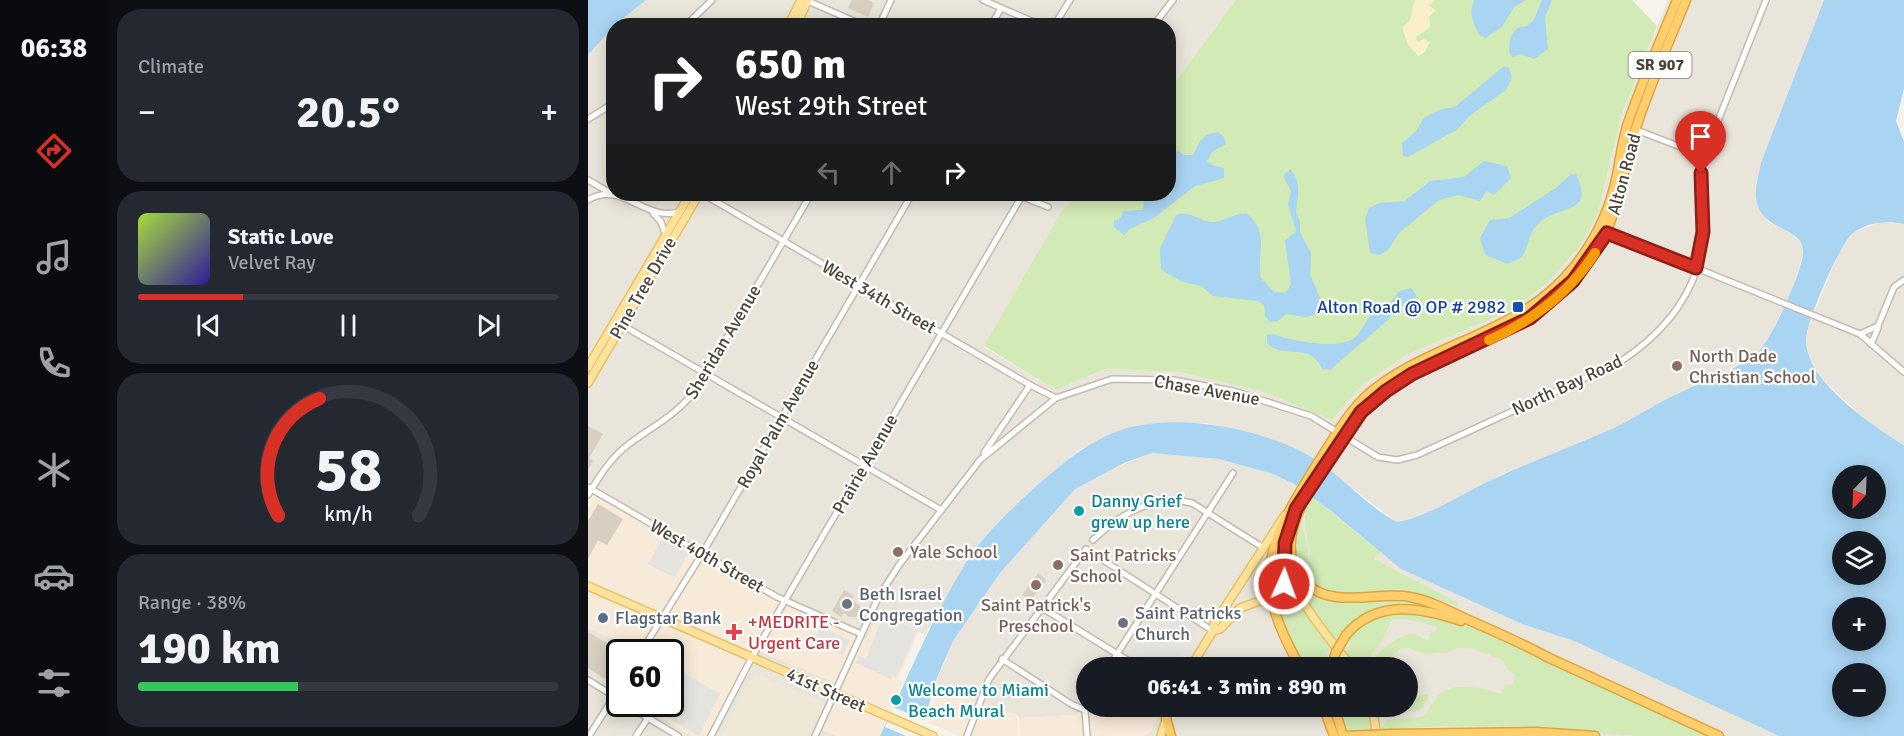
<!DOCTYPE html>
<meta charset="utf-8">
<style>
body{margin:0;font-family:Signika,sans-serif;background:#242831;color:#f1f3f6;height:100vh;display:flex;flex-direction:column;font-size:22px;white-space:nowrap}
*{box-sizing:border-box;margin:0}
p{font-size:20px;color:#9ea1a6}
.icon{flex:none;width:33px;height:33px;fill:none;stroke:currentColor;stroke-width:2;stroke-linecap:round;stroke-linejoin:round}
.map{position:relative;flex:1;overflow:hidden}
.sheet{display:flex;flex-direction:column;gap:9px;padding:9px;background:#0d0f14;width:480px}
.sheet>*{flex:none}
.hud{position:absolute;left:18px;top:18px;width:570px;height:183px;border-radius:24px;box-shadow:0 3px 15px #0003;background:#202124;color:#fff;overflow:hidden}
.needle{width:39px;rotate:203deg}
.buttons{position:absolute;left:1244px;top:465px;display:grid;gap:12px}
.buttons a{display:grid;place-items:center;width:54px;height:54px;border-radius:50%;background:#171b24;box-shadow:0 3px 15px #0003;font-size:30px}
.speed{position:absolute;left:18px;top:639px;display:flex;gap:12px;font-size:30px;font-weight:700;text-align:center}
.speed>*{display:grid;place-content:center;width:78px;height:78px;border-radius:50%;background:#171b24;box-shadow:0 3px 15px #0003;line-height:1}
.speed .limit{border:3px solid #111;border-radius:9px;background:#fff;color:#111}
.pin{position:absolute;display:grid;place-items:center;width:51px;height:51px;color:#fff;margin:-62px -26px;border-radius:50% 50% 50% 0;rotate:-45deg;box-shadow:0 0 6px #0007}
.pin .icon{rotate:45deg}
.me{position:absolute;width:66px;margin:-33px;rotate:2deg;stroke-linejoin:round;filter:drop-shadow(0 0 4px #0008)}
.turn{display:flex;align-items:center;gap:21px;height:126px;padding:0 30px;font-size:27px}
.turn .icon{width:78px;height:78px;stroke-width:2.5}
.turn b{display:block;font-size:42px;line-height:51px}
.lanes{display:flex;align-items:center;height:57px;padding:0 30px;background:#0003;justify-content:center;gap:30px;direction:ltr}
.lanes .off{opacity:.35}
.big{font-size:45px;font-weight:700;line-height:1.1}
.sheet .tile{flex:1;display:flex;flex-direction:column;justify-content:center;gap:9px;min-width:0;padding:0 21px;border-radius:24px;background:#242831}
.sheet .dial{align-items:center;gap:0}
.dial svg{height:156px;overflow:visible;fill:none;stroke:#363941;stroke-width:7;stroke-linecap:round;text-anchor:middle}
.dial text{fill:#f1f3f6;stroke:none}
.song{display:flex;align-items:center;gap:18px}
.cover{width:72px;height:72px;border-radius:9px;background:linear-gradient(135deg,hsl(80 70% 55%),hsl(250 70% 35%))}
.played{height:6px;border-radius:3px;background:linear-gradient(90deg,#d93025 25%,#363941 25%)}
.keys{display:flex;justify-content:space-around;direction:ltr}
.heat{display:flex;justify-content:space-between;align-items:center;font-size:33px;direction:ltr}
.charge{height:9px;border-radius:4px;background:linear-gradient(90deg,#34c759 38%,#363941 0)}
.trip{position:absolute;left:488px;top:657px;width:342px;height:60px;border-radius:30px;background:#171b24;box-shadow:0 3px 15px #0003;font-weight:700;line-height:60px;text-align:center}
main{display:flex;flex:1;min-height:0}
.tabs{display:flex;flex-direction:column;width:108px;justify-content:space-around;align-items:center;background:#090b0e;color:#9ea1a6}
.tabs .icon{width:42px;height:42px}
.tabs .current{color:#d93025}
.tabs b{font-size:27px;color:#f1f3f6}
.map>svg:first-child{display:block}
.residential{fill:#eae5da}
.commercial{fill:#f7ead8}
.education{fill:#efe8d6}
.green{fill:#d2eab5}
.sand{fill:#f9efc9}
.parking{fill:#e5e3e0}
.water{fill:#a9d4f2;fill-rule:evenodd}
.pier{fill:#f6f3ec}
.building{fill:#d8cfc1}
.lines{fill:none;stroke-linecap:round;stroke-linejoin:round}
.minor-casing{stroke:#c2bbae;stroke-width:8}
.major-casing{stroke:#e6c16a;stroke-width:10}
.highway-casing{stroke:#e0a43c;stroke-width:11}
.minor{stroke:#fff;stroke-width:5}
.major{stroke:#ffe39c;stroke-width:7}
.highway{stroke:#ffcf6e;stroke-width:8}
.highway-bridge-casing{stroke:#e0a43c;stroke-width:11;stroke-linecap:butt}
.highway-bridge{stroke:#ffcf6e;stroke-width:8}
.route-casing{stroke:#8d1f18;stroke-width:15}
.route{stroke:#d93025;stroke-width:10}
.slow{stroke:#f59e0b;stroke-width:10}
.transit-dot{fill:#1a4fb4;stroke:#fff;stroke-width:2}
.education-dot{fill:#8d6e63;stroke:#fff;stroke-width:2}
.culture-dot{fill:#0f9aa8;stroke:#fff;stroke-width:2}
.worship-dot{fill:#6b7280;stroke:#fff;stroke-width:2}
.service-dot{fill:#5c6f8a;stroke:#fff;stroke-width:2}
.health-dot{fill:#e0444e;stroke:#fff;stroke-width:2}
.labels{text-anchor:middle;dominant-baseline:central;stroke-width:4.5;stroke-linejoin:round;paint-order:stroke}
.shield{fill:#fff;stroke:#817c74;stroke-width:1.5}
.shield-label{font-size:16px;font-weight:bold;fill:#4b4439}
.street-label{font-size:18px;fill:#4b4439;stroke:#fff}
.transit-label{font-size:18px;fill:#164399;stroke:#fff;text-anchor:end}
.education-label{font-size:18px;fill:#785e54;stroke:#fff;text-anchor:start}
.culture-label{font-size:18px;fill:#0d838f;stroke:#fff;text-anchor:start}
.worship-label{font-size:18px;fill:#5b616d;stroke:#fff;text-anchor:start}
.service-label{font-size:18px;fill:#4e5e75;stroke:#fff;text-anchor:start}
.health-label{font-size:18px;fill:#be3a42;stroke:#fff;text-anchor:start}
</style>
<main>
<nav class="tabs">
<b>06:38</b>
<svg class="icon current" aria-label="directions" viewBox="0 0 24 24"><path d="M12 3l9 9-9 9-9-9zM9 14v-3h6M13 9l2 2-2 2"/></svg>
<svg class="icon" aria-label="music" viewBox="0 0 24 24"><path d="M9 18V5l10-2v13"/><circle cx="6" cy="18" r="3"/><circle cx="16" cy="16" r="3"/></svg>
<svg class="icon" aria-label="phone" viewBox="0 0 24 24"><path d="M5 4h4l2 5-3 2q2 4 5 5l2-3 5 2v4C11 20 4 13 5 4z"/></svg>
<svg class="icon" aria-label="climate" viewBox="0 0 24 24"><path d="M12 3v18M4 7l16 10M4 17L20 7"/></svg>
<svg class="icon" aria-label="car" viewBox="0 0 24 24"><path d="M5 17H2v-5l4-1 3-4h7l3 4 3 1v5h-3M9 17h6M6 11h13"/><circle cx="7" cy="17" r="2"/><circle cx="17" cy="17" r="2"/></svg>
<svg class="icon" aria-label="filters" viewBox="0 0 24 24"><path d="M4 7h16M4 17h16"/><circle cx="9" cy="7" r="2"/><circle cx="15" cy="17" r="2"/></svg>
</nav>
<section class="sheet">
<div class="tile"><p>Climate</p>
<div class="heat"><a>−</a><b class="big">20.5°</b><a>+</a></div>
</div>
<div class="tile">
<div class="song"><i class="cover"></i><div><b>Static Love</b><p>Velvet Ray</p></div></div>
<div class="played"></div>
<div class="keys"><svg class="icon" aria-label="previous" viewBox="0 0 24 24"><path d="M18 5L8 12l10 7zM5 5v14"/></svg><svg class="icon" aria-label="pause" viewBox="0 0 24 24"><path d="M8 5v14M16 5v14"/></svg><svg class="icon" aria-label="next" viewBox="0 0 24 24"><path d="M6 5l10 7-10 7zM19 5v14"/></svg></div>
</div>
<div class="tile dial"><svg viewBox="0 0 100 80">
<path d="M14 69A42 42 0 1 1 86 69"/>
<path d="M14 69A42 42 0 0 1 35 9" stroke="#d93025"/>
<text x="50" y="56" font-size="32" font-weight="700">58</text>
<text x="50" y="72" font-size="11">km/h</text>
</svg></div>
<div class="tile"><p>Range · 38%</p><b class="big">190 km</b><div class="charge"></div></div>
</section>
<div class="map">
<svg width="1316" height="736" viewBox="0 0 1316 736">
<rect width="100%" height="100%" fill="#f6f3ec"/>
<g class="residential">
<path d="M58,0h590l-67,90 -1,-64h-553z"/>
<path d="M1080,0h156l-62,163 -5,21 -1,16 12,22 25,11 8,10 2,11 -12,39 -23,46 -8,11 -14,10 -138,71 -108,44 -71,38 -32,9 -91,-68 -64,-23 -37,-8 -70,4 -26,7 -30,16 -62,54 -30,33 -62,98 -44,-23 -15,27 -87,-37 -191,-110v-437l25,-28 1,167h464l-17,18 -77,135 72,43 49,-21 75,3 81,19 71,29 30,-35 44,-30 104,-44 99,-149 11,-43z"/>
<path d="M1291,222l25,2v221l-31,-19 -44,-40 -13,-14 -7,-14 -3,-16 2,-14 32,-78 13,-17z"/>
<path d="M564,453l67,6 54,15 21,10 37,27 70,58 121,55 52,17 205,95h-636l8,-5 10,-24 246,-1v-38h-321v38l-10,9 -57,3 -2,-3 -37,-11 -45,-19 18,-44 18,-28 27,-39 60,-67 17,-18 25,-15z"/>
<path d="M0,628l54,24h-22v52h19l52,32h-103z"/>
<path d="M164,648l92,38 -21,44 13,6h-130z"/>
</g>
<g class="commercial">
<path d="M7,496l184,106 87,37 15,-27 38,20 -21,47 5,2 -23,55h-44l-13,-6 20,-44 -91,-38 -46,88h-15l-52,-32h31v-52h-28l-54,-24v-120z"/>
<path d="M350,687l79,28 1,21h-60l-29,-13z"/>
<path d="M498,706l75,1 -10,24 -8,5h-123l-1,-18 57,-3z"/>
</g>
<path class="education" d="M168,673l65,29 1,5 -14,29h-87l31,-61z"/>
<g class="green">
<path d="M648,0h396l25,26 -37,93 -22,94 -19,34 -32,36 -37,28 -104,44 -44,30 -30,35 -71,-29 -81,-19 -75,-3 -49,21 -72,-44 77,-134 17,-18h90l1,-104z"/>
<path d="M724,497l68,55 -6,7 82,43 2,4 -35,-11 -24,-4 -63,3 -16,-6 -15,-13c15,-25 -12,-52 7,-78z"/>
<path d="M713,517c1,18 15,41 2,55 -12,-20 -12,-32 -2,-55z"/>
<path d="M708,575l21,19 95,5 31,13c-45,-13 -79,-11 -106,30l-23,-26 -20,-40z"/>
<path d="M702,584l8,19 36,45 -7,3 1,16h-23l-26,-47 -3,-21z"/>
<path d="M822,611l71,19 231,106h-72l-114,-9 -87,-1 -59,4 7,-10 35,-3c7,-5 8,-13 14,-19 15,-19 46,-9 66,-4l3,-9h8l2,-10 -7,-5 -5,-10 -28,-11 -20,-1 -6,4 -24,2 -17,-6h-7l-9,8 -3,11h-21c10,-17 25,-29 45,-34l16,8 2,-9 6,-1 -1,-5 -30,-7 -15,1 -7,18 -21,29 -7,-2 -14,-17 7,-1 1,-10c18,-18 36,-22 60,-26z"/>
<path d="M840,694l1,4 -9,12 -36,5 -4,-8 27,-1v-9z"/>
<path d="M752,707h30l5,23 -28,2z"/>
</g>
<path class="sand" d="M827,0h20l-6,6 7,4 -7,7 1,10 -14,10 1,5 7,-3 6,3 -5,10 -7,4 -10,-11 -6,-18 8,-7z"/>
<g class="parking">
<path d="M74,539l26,14 -13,25 -27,-14z"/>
<path d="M296,614l33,17 -21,47 -4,-2 -1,3 -35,-16 3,-7 7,3z"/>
<path d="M588,615l20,14 -23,38h-14l-28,-14 7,-11 6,3 7,-4 6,3z"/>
<path d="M232,627l30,13 -7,15 -29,-13z"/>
<path d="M83,666l49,28 -21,42 -54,-32h25z"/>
</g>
<g class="water">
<path d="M0,0h58l-32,26 -26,29z"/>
<path d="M886,0h52l-12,7 -12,20 -17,11 -6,-3c-5,-13 -11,-20 -5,-35z"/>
<path d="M954,0h10l-7,18 3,31 -14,10 -13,-5 -8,3 -3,-2c-2,-10 -1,-21 8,-27 3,-2 7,-1 10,-3 8,-4 10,-18 14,-25z"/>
<path d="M1236,0h80v88l-8,33 8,21v82c-18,-4 -38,-2 -52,10 -13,12 -47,89 -46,108 0,4 2,10 3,14 9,31 67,73 95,89v291h-125l-205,-95 -52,-17 -121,-55 -70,-58 -37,-27 -21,-10 -54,-15 -67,-6 -28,10 -49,26 -76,85 -46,67 -17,39 -16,56h-40c28,-59 52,-119 87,-175 17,-26 42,-50 64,-70 24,-21 48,-43 77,-56 56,-26 146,-9 198,19 32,17 61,53 91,68 35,-6 70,-32 103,-46 35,-16 70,-29 105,-44 24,-10 45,-25 68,-36 28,-14 61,-24 85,-44 14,-13 44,-80 45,-99 1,-29 -42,-19 -47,-55 -1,-12 3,-24 5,-35zM1254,476h33v32h-33zM1254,542h33v32h-33zM1254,608h33v32h-33zM1254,674h33v32h-33z"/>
<path d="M916,66l5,2 3,10 -6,12 -37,26 -11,13 -50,28 -5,-1 -1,-13 14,-12 8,-13 15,-8 16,-3z"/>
<path d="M630,132l6,5 2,7 -14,8 -5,9 5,4 12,3v10l-29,8 -41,32 -24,11 -6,6 -10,-8v-7h5l5,-9 18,-1 2,-6 -3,-10h27c0,-15 -3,-35 10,-43l6,4h9c7,-13 8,-21 25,-23z"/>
<path d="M896,161l23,5 4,12 -17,17 -7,-4 -7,10 -22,-6 -19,5 -39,32 -12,18 -8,5 -10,-2 -5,-34 4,-11 10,-5 26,-2 25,-20 34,-4z"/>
<path d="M702,169c12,12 8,28 6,43l4,10v10l11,21 -1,21 10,24 -2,14c-11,9 -19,3 -32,2l-8,7 -8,1 -5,-6 -1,-11 -6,-4 -45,-5 -12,-10 -21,-5 -19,-12 -1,-20 16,-34c15,-5 23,7 37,7 12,0 21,-9 33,-9 25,20 10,40 15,65l13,14 12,1 5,-9 -6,-43 11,-10 -8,-27 3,-13 -8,-15z"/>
<path d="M988,174c20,42 -18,30 -38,50 -10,10 -9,21 -16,33l-14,7 -23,-9 -5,-17 10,-18 19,-2 47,-30 14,-13z"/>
<path d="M823,288l5,7 -2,8 -4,3 -10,-1 -11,14 -59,51 -8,-1c-11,-28 -40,-9 -55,-26v-8l6,-1c17,7 68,16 81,4 13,-10 12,-29 35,-33l10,-14z"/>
</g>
<path class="pier" d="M305,707l36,15 -7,14h-16l-21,-9z"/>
<g class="building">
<path d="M264,0h15l7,3 -6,14 -20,-9z"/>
<path d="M0,426l15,8 -14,24 4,3 -5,9z"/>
<path d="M10,504l25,15 -16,26 -9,-5 -10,19v-38z"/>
<path d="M450,573l8,7 -16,21 -8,-6z"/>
<path d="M256,590l10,6 -2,4 7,5 2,4 -5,8h-7l-5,-4 -3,4 -9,-6z"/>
<path d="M0,632l32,19 -15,28 -17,-11z"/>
</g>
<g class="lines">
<defs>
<g id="minor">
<path d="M395,0l60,26"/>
<path d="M220,1l57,25"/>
<path d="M97,26l27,-26"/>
<path d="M291,26l12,-26"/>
<path d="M403,26l10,-18"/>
<path d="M466,26l16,-26"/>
<path d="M565,26l20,-26"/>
<path d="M0,119l26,-16"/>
<path d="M1046,129l70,27"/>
<path d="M0,180l24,14"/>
<path d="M115,194l327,191 26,13"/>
<path d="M428,194l32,13"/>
<path d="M0,200c33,-20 58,22 91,12"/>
<path d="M65,213l8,9 5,14"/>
<path d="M1016,231l256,103 44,38"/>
<path d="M34,325l319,185"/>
<path d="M1272,334l18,-8 16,-39 10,-7"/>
<path d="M1283,344l7,-16"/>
<path d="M396,453l46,-68"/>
<path d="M0,487l189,110 84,37"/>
<path d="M0,495c11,-18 23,-38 41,-51 27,-20 48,-29 69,-57l113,-193"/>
<path d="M505,540c27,-26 60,-46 99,-37l70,44"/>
<path d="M453,607l99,61"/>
<path d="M53,652l61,-98 210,-360"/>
<path d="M414,659l69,45 14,6 2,26"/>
<path d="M520,668l125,-195"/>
<path d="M0,680l32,20"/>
<path d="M37,704l53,32"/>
<path d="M1,736l31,-49"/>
<path d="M48,736l12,-18"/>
<path d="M123,736l41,-79 271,-463"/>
<path d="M227,736l63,-138 21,-33 81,-105 76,-62 56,-19 61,1 60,11 78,25 67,41 19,3 20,-5 201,-92c47,-30 85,-75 85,-134 -1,-25 -4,-49 1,-73l62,-156"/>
<path d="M379,736l22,-57 97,-130 127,82"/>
</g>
<g id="major">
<path d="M200,26l13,-26"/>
<path d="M208,26l12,-26"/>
<path d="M0,367l102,-173"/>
<path d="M0,383l111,-189"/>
<path d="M701,559c5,44 38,74 63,109"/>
<path d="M0,586l345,150"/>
<path d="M625,631l7,-2 20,-21 28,-10 14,-10 3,-8v-38l10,-32"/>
<path d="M602,668l23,-37 1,-7 71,-109"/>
<path d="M784,706l5,30"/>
<path d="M573,736l9,-30"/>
</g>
<g id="highway">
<path d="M758,635c30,-36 75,-28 115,-14"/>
<path d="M957,656l174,80"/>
<path d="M961,658c-25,-14 -51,-25 -78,-37 -20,-9 -39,-20 -61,-24 -33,-6 -77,12 -103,-13 -37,-35 -3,-86 18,-119 17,-28 34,-54 61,-74 69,-51 141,-50 200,-126 34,-43 34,-88 50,-137 14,-43 33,-86 50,-128"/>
<path d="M713,668c-53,-90 -33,-126 18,-207 18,-28 34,-58 62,-77 62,-44 143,-54 192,-116 22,-27 37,-58 44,-93 3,-16 5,-32 10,-49 14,-42 33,-84 50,-126"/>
<path d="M735,706l11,30"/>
<path d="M746,706l9,30"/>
<path d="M578,718l5,18"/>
<path d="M804,734l144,-2 59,4"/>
</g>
</defs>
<use href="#minor" class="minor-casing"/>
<use href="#major" class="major-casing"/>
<use href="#highway" class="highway-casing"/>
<use href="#minor" class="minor"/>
<use href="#major" class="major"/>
<use href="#highway" class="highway"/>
<defs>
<g id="highway-bridge">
<path d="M743,668l5,-16 10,-17"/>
<path d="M758,736l46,-2"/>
</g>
</defs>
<use href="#highway-bridge" class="highway-bridge-casing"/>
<use href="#highway-bridge" class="highway-bridge"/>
</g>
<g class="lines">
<defs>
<path id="route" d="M696,584l1,-41 11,-34 65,-97 25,-21 26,-17 118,-56 43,-37 34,-48 89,35 7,-36 -2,-59"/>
</defs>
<use href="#route" class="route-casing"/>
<use href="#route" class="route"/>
<path class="slow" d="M901,340c43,-19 80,-47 106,-87"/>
</g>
<rect class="transit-dot" x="924" y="301" width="12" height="12" rx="3"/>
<g class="education-dot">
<circle cx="1089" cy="366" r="6"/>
<circle cx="310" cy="552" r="6"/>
<circle cx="470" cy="565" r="6"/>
<circle cx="448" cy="585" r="6"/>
</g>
<g class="culture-dot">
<circle cx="491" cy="511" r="6"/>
<circle cx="308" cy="700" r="6"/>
</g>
<g class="worship-dot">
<circle cx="259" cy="604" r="6"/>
<circle cx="535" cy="623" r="6"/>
</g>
<circle class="service-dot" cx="15" cy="618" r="6"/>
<path class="health-dot" d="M143 623h6v6h6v6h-6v6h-6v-6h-6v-6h6z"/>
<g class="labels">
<rect class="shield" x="1040.5" y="52" width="63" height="26" rx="4.5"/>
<g class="shield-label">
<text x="1072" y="65">SR 907</text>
</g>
<g class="street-label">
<text transform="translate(1036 174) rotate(-75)">Alton Road</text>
<text transform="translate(55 288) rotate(-60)">Pine Tree Drive</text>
<text transform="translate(291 297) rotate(30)">West 34th Street</text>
<text transform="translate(135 342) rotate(-59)">Sheridan Avenue</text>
<text transform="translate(979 385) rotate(-25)">North Bay Road</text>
<text transform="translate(619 390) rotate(10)">Chase Avenue</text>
<text transform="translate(190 424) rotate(-60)">Royal Palm Avenue</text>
<text transform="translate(277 464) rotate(-60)">Prairie Avenue</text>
<text transform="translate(119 556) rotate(30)">West 40th Street</text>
<text transform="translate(238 690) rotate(24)">41st Street</text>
</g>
<g class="transit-label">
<text x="918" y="307">Alton Road @ OP # 2982</text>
</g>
<g class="education-label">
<text x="1101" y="356">North Dade<tspan x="1101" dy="21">Christian School</tspan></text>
<text x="322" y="552">Yale School</text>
<text x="482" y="555">Saint Patricks<tspan x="482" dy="21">School</tspan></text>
<text x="448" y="605" text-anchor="middle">Saint Patrick's<tspan x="448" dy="21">Preschool</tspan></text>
</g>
<g class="culture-label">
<text x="503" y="501">Danny Grief<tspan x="503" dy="21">grew up here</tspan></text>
<text x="320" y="690">Welcome to Miami<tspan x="320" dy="21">Beach Mural</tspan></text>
</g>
<g class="worship-label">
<text x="271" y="594">Beth Israel<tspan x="271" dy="21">Congregation</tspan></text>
<text x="547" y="613">Saint Patricks<tspan x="547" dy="21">Church</tspan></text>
</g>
<g class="service-label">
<text x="27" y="618">Flagstar Bank</text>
</g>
<g class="health-label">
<text x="160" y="622">+MEDRITE -<tspan x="160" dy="21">Urgent Care</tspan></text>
</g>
</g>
</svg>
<div class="buttons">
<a><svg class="needle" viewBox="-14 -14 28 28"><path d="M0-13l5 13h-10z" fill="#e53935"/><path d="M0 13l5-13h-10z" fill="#9ea1a6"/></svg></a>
<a><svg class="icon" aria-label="layers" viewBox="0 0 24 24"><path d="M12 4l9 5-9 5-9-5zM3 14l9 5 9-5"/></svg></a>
<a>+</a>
<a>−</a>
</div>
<div class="speed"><div class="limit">60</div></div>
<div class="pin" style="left:1113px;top:173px;background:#d93025"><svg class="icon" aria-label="arrive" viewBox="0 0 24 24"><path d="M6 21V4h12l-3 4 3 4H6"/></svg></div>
<svg class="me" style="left:696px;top:584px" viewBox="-20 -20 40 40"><circle r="17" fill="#d93025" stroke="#fff" stroke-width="3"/><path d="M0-11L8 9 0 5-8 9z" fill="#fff"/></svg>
<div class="trip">06:41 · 3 min · 890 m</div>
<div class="hud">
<div class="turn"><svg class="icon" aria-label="right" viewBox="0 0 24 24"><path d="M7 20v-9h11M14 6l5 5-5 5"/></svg><div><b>650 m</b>West 29th Street</div></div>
<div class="lanes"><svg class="icon off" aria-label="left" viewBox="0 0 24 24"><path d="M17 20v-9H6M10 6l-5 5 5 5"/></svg><svg class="icon off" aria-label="ahead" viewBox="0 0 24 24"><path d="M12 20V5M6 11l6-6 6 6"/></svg><svg class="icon" aria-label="right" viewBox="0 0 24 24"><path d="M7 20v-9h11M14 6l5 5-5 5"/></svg></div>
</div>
</div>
</main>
